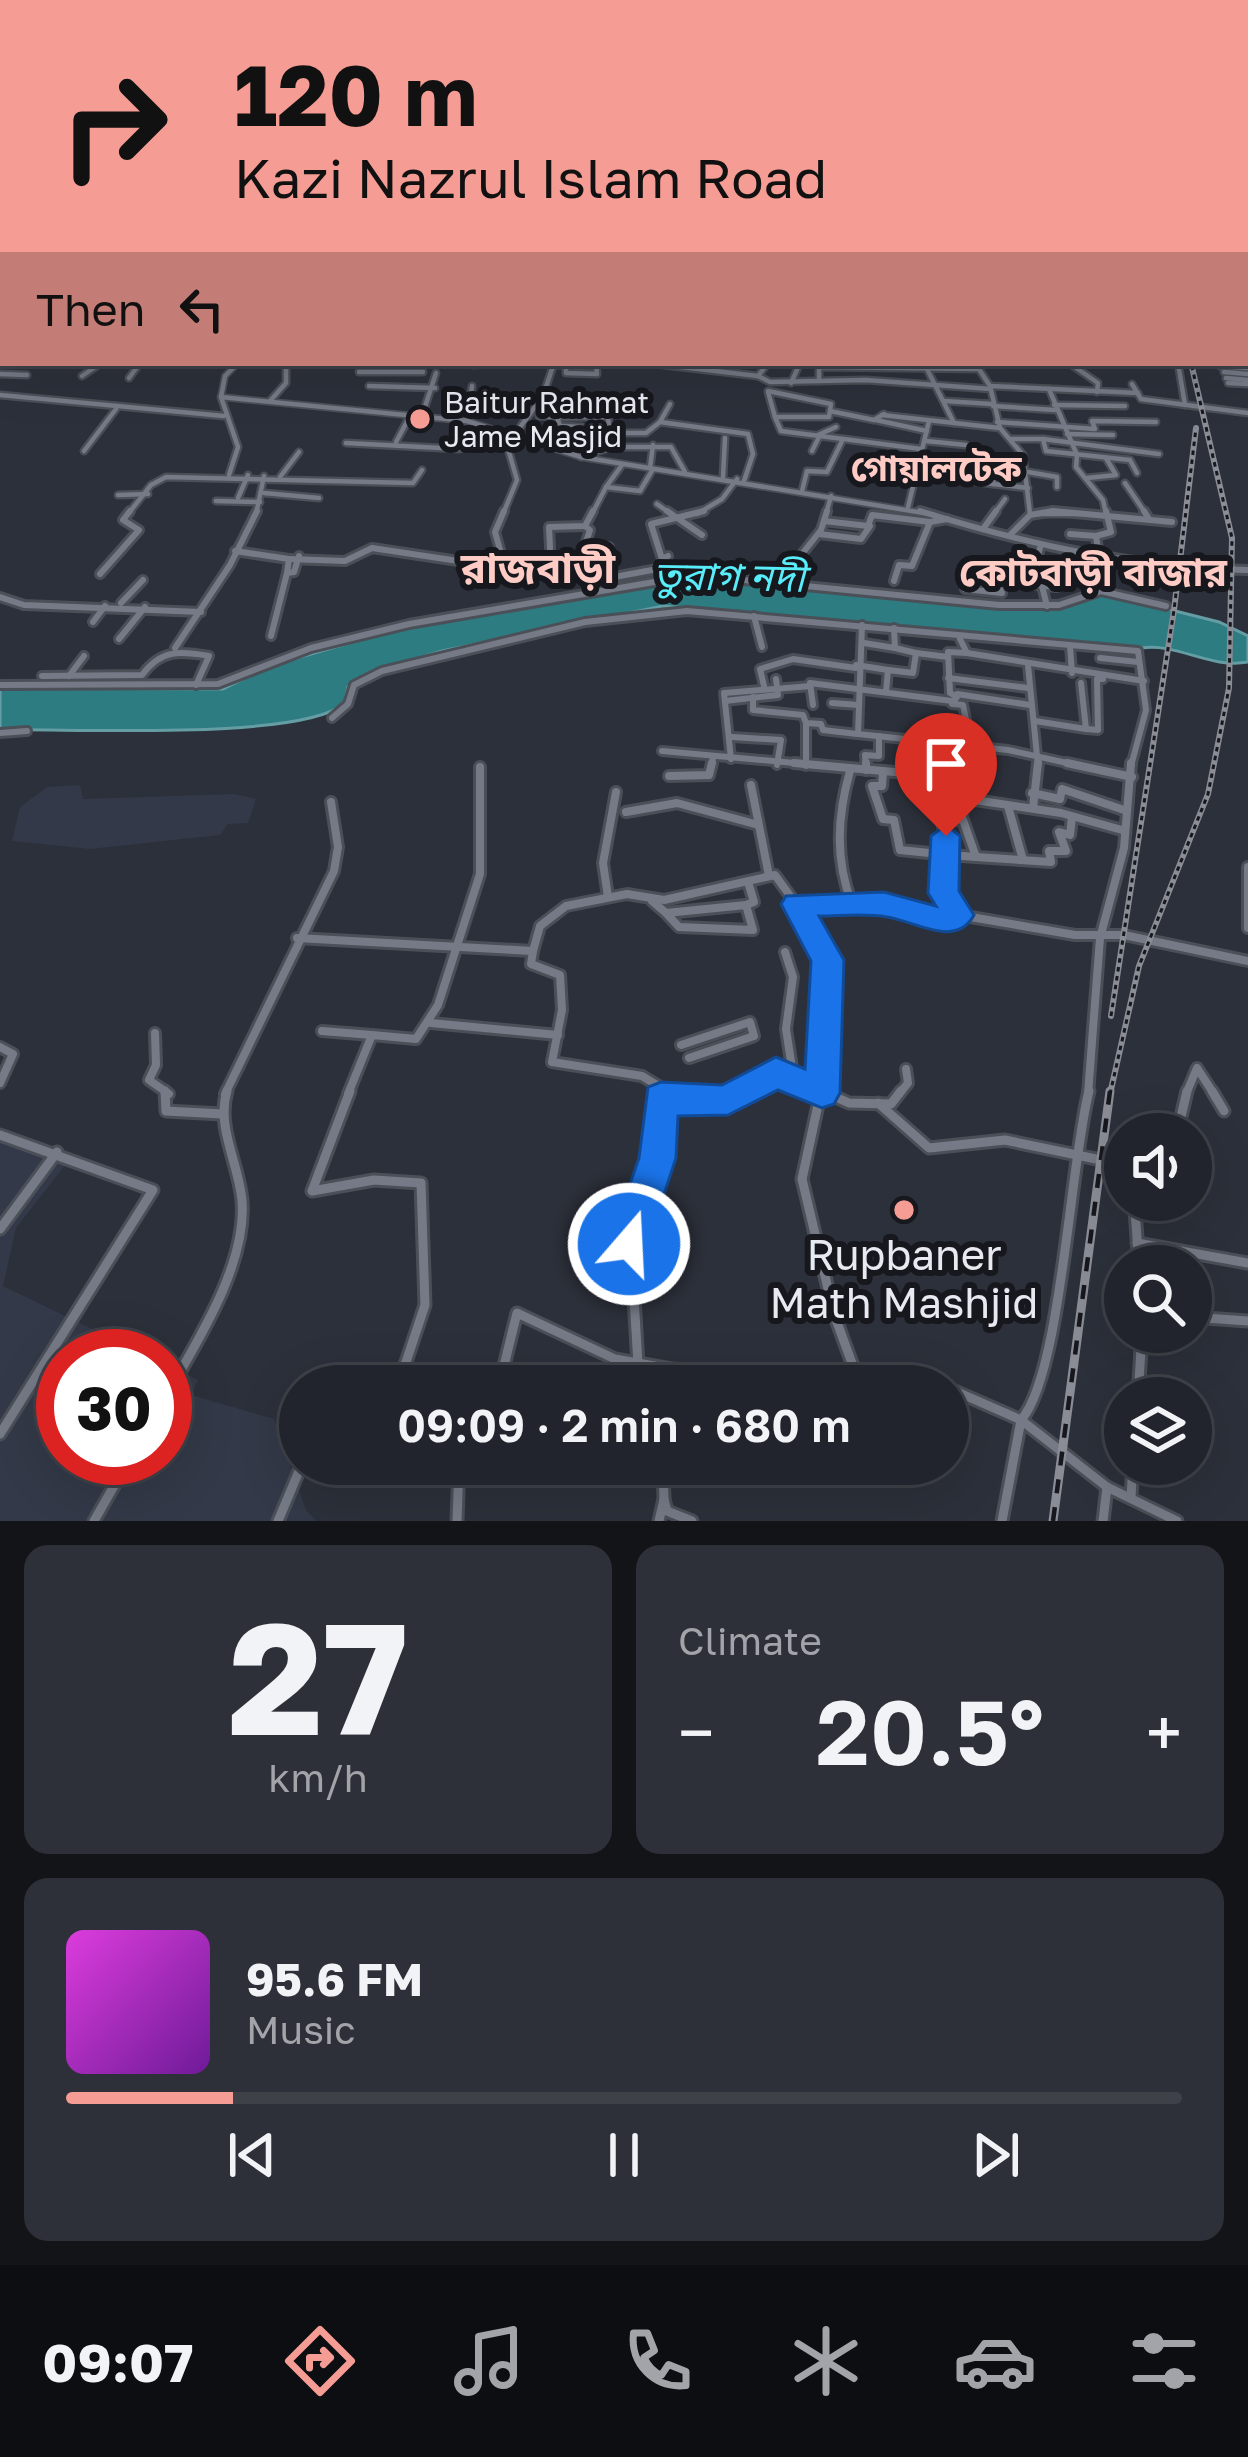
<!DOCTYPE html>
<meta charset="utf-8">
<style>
body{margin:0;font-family:"Golos Text","Noto Sans Bengali",sans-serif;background:#2d3038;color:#f1f3f6;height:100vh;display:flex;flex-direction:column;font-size:45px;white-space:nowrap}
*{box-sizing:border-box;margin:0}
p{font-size:39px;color:#a2a4a9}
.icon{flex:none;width:66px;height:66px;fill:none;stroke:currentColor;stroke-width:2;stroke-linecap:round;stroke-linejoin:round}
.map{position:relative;height:1521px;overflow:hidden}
.side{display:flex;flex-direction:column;gap:24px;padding:24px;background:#121418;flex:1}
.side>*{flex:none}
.guide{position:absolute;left:0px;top:0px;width:1248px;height:366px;box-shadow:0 12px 48px #0002,0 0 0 3px #3e4148;background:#f59c94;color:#111;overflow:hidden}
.fabs{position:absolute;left:1104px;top:1113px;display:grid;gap:24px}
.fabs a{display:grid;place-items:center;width:108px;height:108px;border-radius:50%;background:#21242c;box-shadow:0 12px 48px #0002,0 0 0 3px #3e4148;font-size:60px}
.speed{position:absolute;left:36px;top:1329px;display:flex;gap:24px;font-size:60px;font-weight:700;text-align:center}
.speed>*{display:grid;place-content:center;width:156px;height:156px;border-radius:50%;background:#21242c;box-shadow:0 12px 48px #0002,0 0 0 3px #3e4148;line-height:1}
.speed .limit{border:18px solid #d22;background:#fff;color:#111}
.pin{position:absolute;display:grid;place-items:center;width:102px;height:102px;color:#fff;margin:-123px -51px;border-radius:50% 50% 50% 0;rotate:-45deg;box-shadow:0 0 12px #0007}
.pin .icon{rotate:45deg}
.me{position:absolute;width:132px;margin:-66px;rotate:19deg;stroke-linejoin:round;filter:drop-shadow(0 0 9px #0008)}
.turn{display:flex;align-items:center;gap:42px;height:252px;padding:0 36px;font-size:54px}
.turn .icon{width:156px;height:156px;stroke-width:2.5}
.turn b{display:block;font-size:84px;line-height:102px}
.then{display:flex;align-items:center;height:114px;padding:0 36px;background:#0003;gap:24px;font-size:45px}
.big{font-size:90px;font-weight:600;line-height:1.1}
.side .widget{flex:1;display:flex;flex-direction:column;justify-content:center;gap:18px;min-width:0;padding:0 42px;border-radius:24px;background:#2d3038}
.side .dial{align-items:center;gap:0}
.dial b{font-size:156px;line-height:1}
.song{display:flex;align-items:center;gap:36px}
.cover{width:144px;height:144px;border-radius:18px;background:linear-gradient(135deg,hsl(300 70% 55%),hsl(280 70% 35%))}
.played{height:12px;border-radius:6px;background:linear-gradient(90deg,#f59c94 15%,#3e4148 15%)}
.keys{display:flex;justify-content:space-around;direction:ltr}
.heat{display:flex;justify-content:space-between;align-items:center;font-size:66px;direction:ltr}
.side .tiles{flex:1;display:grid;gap:24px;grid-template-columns:1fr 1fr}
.widget:last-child{grid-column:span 2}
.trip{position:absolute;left:279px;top:1365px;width:690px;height:120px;border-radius:60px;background:#21242c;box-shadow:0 12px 48px #0002,0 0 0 3px #3e4148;font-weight:600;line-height:120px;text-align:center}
.dock{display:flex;height:192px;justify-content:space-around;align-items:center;background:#0d0e12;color:#a2a4a9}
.dock .icon{width:84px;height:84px}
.dock .active{color:#f59c94}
.dock b{font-size:54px;color:#f1f3f6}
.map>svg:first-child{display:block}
.built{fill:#333948}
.water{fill:#2c7c82;stroke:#649da3;stroke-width:3}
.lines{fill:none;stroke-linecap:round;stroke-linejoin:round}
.minor-far4-casing{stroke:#4b4f57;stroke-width:6}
.minor-far3-casing{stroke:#4b4f57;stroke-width:9}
.minor-far2-casing{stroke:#4b4f57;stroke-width:12}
.minor-far1-casing{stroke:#4b4f57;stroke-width:14}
.minor-casing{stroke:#4b4f57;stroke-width:15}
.secondary-far1-casing{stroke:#4b4f57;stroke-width:8}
.secondary-casing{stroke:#4b4f57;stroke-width:12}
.minor-far4{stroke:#757a86;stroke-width:3}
.minor-far3{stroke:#757a86;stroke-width:4.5}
.minor-far2{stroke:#757a86;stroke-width:6}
.minor-far1{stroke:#757a86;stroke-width:8}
.minor{stroke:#757a86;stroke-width:9}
.secondary-far1{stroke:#757a86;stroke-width:4.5}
.secondary{stroke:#757a86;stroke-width:6}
.rail-far1-casing{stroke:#8a8d96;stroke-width:6}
.rail-casing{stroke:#8a8d96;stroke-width:9}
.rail-far1{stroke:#16181d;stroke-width:3;stroke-dasharray:4.5;stroke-linecap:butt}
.rail{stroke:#16181d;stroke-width:4.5;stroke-dasharray:14;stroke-linecap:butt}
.route{fill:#1a73e8;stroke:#114b97;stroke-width:3}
.poi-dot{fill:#f59c94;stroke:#16181d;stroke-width:4.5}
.labels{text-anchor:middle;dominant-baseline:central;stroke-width:12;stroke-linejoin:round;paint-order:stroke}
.far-poi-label{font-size:30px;fill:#e7eaf1;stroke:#16181d;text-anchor:start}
.far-quarter-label{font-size:36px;font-weight:bold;fill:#ffcbc5;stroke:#16181d}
.neighbourhood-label{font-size:39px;font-weight:bold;fill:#ffcbc5;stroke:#16181d}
.water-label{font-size:39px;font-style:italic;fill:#58edf9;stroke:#16181d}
.quarter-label{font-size:42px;font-weight:bold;fill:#ffcbc5;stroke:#16181d}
.near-poi-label{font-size:42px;fill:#e7eaf1;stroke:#16181d}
</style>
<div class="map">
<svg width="1248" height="1521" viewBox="0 0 1248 1521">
<rect width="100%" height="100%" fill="#2c303a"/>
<g class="built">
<path d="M80,785l3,14 151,-5 22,5 -8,24 -20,1 -8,11 -130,14 -78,-8 8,-34 27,-20z"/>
<path d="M0,1142l66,22 -50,64 -13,58 145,70h-85v102h102v-94l33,16 -7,15 83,24 32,91 10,11h-316z"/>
</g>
<path class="water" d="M691,578l347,28 58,-15 123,31 29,14v26c-38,7 -70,-19 -106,-14l-479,-42 -221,45 -63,19 -31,17 -4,17c-46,37 -276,24 -344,26v-42l223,1 46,-23 136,-39z"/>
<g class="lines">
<defs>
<path id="minor-far4" d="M1246,184l2,6"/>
<g id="minor-far3">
<path d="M647,363l111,13"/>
<path d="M975,363l15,23 10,42 23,27 7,59"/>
<path d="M1069,363l29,20 -1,9"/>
<path d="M1178,363l7,42"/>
<path d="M472,365l37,-2"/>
<path d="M553,365h13v8l31,1 -1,-11"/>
<path d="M1220,366l28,2"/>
<path d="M927,369l27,54"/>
<path d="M359,372h64"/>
<path d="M1224,372l24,2"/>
<path d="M0,374l27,1"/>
<path d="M82,376l19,-13"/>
<path d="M758,376l12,6 96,-2 125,9"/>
<path d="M758,376l10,-13"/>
<path d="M129,378l11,-15"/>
<path d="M1226,378l22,2"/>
<path d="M819,381v-14l160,2"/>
<path d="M791,383l9,-20"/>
<path d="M1228,383l20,1"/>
<path d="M1132,384l9,15 107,14"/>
<path d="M369,386l66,2"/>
<path d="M990,386l148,7"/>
<path d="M1049,389l28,66 -1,12 27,33 3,14"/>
<path d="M768,391l63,13 -2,13h-54l6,14 140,18"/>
<path d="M768,392l7,25"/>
<path d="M0,395l224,21"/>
<path d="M221,397l17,50 -9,28"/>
<path d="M270,401l16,-18v-20"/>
<path d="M944,401l48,3"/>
<path d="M1054,405l71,1"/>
<path d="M993,406l62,4"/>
<path d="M830,411l44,9 10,-6"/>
<path d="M882,415l118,13"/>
<path d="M422,416l14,-43"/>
<path d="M539,416l18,1 6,19 -12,10"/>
<path d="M557,417h51l3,30 -30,10"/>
<path d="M876,420l51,11"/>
<path d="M467,421l5,-35"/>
<path d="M660,422l10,-18"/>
<path d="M997,422l98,7 -3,-8 64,1"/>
<path d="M559,426l23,1"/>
<path d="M610,433h36l14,-11 88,12 5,20 -9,27"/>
<path d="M1067,434l46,1"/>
<path d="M818,435l18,-8"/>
<path d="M1011,439h32"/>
<path d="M926,441l40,4"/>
<path d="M396,442l14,-26"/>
<path d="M346,443l114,6 20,-22"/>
<path d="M611,447h60l14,25"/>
<path d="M84,451l32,-42"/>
<path d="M812,451l8,-16"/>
<path d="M921,458l41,5 1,17 30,4"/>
<path d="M622,465l-16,22 34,4 13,-22"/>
<path d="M650,468l3,-23"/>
<path d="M1028,472l29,5v10"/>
<path d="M1137,473l-7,-13 -84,-9 -3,-12 116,15"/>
<path d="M993,474v10l35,4"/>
<path d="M280,477l19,-25"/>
<path d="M723,477l2,-39"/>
<path d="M1087,478l29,-3 -10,-17"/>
<path d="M1125,483l21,31"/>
<path d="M802,491l5,-20 20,1 15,-31"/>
<path d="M264,493l55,5"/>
<path d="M118,495l30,-1"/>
<path d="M238,498l10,-23"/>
<path d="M216,501l44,1"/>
<path d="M657,504l14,10"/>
<path d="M908,507l21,-86"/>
<path d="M128,514l23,-29 15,-8 247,6 9,-13"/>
<path d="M256,514l8,-38"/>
<path d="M503,514l14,-34 -10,-35 36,-49 11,-33"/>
<path d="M592,514l14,-27"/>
<path d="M697,514l25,-15 15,-20"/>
<path d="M826,514l5,-18"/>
<path d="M994,514l11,-15"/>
<path d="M1037,514h46"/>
</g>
<g id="minor-far2">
<path d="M667,511l35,24"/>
<path d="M1144,511l5,8"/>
<path d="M824,521l44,5 4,-11 58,7"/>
<path d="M585,526l5,4 -6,18 25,-1"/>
<path d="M983,529l13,-18"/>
<path d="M819,534l42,5 9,-13"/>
<path d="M1070,534l26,2"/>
<path d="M1010,535l20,-20 23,-4 119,11"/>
<path d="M550,548l-1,-21 36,-1 8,-15"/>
<path d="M1040,548l-4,14 11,44"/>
<path d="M235,551l54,8 -2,14"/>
<path d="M802,554l19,-24 6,-19"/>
<path d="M1086,555v23"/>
<path d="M668,556l-6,3 -11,-35 53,-13"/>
<path d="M1099,556l-3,-20 15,-4 -5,-21"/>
<path d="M289,559l56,2 27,-13 133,20 -10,-36 9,-21"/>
<path d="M100,574l39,-44 -16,-10 7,-9"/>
<path d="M894,581l5,-16 13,1 18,-44 17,-3"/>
<path d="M587,582l76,-14 -1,-9"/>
<path d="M997,583l-2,-7 45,2"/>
<path d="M1043,586l14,1 -5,-13 52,6"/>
<path d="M965,589l37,4 -5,-10 44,2"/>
<path d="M0,597l24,8 177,7"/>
<path d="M121,603l22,-23"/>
<path d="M754,616l8,31"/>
<path d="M93,622l12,-16"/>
<path d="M862,625l-4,109 150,16 73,16"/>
<path d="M271,636l16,-63 7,-1 5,-16"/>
<path d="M119,639l26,-32"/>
<path d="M864,643l31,5 -1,-20"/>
<path d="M1070,646l2,27"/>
<path d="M175,648l55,-83 27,-54"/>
<path d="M916,653l32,4"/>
<path d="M967,653l177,28"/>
<path d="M1100,658l38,4"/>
<path d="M856,665l32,5"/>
<path d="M1028,665l10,101"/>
<path d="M42,676l100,-1c19,-26 38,-24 67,-19l-13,29"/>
<path d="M69,676l15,-20"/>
<path d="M948,678l80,10"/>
<path d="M0,685l218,-1 93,-36 98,-24 257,-44 68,-1 265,26h60l42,-14 65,15"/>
<path d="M764,686l-4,-17 33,-10 63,9"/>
<path d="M886,692l2,-22 25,3 3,-20 -21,-5"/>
<path d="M957,694l73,11"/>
<path d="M753,697v13l50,5 3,8 15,1 2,6 34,4"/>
<path d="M725,701l53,-6 -2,-16"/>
<path d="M832,703l26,2"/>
<path d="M813,705l-3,-22 142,18"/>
<path d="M332,718l16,-14 6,-19 28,-14 203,-49 102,-11 451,40 8,59 -15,56"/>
<path d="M1035,721l51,8 -5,-46"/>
<path d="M806,723v43"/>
<path d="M936,726l20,3"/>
<path d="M1086,729l12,1 -1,-51h6"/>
<path d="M0,733l27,-2"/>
<path d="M732,737l49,3 -4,25"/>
<path d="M957,745l-1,-16h12l-5,-24 -11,-1 5,-7 -7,-4 -2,-41 19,1 -7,-14"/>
<path d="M662,751l165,15"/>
<path d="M731,759l-7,-66 87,-7"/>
<path d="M711,766l2,-8"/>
<path d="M866,766l-1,-11 14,1v-20"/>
<path d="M922,766v-8l18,2"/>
<path d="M941,766l-1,-6 24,3"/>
</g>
<g id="minor-far1">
<path d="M794,763l156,14 5,20 106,16 61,17"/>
<path d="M866,763v7"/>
<path d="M922,763v12"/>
<path d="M940,763l2,14"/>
<path d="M1067,763l65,14"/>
<path d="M850,771c-13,46 -15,89 2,133"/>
<path d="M883,773l-1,13h-10l11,33 11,1 6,30 49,5 -7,-33 20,-3"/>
<path d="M669,776l40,-1 3,-12"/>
<path d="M751,785l18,91"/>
<path d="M1032,793l28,6 2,-10 62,21"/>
<path d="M955,797l21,60 -27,-2 -5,38 15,22"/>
<path d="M1008,806l15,54"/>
<path d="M1033,808l5,-45"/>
<path d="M626,812l51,-9 78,21"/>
<path d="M976,857l75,5 -2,-11h17l-7,-19 11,3 2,-18"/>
<path d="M1248,867v61"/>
<path d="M608,897l-5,-34 13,-71"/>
<path d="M652,901l14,12 80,-8 8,-3 -6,-20"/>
<path d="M796,904l31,56 -6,134"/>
<path d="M666,913l13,14 74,3 -7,-25"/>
<path d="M959,915l116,20h49l124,26"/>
<path d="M297,938l236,13 7,-25 26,-20 61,-12 37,6 111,-25 21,29 101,2 45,15 17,-6"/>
<path d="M533,951l-2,13 29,11 2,35 -10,52 90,14 18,11v7"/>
<path d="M785,952l8,25 -7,52 8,52"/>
<path d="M431,1023l127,12"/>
<path d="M322,1031l50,4"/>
<path d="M155,1033l1,32 -7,15 20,14"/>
<path d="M681,1045l69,-23 4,14 -65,22"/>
<path d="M0,1047l13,7 -13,29"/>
<path d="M225,1094l109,-223 4,-24 -7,-45"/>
<path d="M348,1094l24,-59 44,4 22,-34 42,-131v-107"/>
<path d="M729,1094l47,-22 53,22"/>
<path d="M899,1094l9,-11 -2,-14"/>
<path d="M1088,1094l12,-156 24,-90 7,-85"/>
<path d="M1186,1094l11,-26 17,26"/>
</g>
<g id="minor">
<path d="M165,1091l1,20 56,3"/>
<path d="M350,1091l-38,100 62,-11 47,3 4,122 -27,81"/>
<path d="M821,1091l-19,88 32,135 23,63"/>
<path d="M822,1091l27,12 42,1 10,-13"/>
<path d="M1212,1091l12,20"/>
<path d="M661,1098l52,2 23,-9"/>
<path d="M878,1103l51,45 76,-8 120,25"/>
<path d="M1177,1134l10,-43"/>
<path d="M0,1135l153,55 -153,244"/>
<path d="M1135,1210l4,56"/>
<path d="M0,1229l57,-77"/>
<path d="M1137,1243l111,20"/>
<path d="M1191,1317l57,4"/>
<path d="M638,1364l-8,-132 28,-74 2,-67"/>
<path d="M499,1386l18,-73 98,46 56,10"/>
<path d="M669,1386l2,-17 179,9 50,-7 26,2 18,13"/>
<path d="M948,1388l73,32 86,67 70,34"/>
<path d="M165,1398c31,-55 82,-132 77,-197 -3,-37 -26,-74 -15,-110"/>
<path d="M1138,1398l4,-66"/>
<path d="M1021,1420c40,-45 49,-256 68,-329"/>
<path d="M635,1464l28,7v-7"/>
<path d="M663,1471l1,28"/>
<path d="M1131,1497l2,-33"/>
<path d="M94,1521l36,-63"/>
<path d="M278,1521l24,-57"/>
<path d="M457,1521l2,-56"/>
<path d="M659,1521l5,-22 3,12 25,10"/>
<path d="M1002,1521l19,-101"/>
<path d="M1103,1521l4,-34"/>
</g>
<path id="secondary-far1" d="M238,363l-13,13 -4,21 246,24 114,36 349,57"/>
<path id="secondary" d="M920,511c109,34 214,57 328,59"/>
</defs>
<use href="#minor-far4" class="minor-far4-casing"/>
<use href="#minor-far3" class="minor-far3-casing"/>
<use href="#minor-far2" class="minor-far2-casing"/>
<use href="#minor-far1" class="minor-far1-casing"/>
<use href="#minor" class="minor-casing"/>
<use href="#secondary-far1" class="secondary-far1-casing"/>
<use href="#secondary" class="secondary-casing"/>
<use href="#minor-far4" class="minor-far4"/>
<use href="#minor-far3" class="minor-far3"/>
<use href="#minor-far2" class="minor-far2"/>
<use href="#minor-far1" class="minor-far1"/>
<use href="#minor" class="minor"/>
<use href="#secondary-far1" class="secondary-far1"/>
<use href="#secondary" class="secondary"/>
<defs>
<g id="rail-far1">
<path d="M1111,1016l63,-406 22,-182"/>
<path d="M1110,1094l29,-128 69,-172 21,-106 3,-150 -41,-175"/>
</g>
<path id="rail" d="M1053,1521l57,-430"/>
</defs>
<use href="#rail-far1" class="rail-far1-casing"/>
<use href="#rail" class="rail-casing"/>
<use href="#rail-far1" class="rail-far1"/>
<use href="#rail" class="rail"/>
</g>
<linearGradient id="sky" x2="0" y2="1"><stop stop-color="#181a20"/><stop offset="0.44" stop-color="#454e60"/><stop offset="1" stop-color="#454e60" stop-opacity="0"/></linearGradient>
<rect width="1248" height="383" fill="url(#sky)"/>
<path class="route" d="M946,825l14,11 -1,55 15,24c-18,34 -59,6 -87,2 -22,-4 -46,-1 -68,-1l25,44 -4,133 -6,11 -12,4 -44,-18 -50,25 -50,1 -2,42 -33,100 -14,5 -14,-5 -6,-14 30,-86 9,-71 13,-5 61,3 54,-28 29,12 6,-108 -30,-57 5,-8 98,-4 52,14 -8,-13 3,-57z"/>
<g class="poi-dot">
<circle cx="420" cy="419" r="12"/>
<circle cx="904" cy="1210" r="12"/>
</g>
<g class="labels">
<g class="far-poi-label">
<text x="444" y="402">Baitur Rahmat<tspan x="444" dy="34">Jame Masjid</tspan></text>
</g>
<g class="far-quarter-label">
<text x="936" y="467">গোয়ালটেক</text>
</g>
<g class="neighbourhood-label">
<text x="1093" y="571">কোটবাড়ী বাজার</text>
</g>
<g class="water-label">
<text transform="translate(729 576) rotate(1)">তুরাগ নদী</text>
</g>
<g class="quarter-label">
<text x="538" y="567">রাজবাড়ী</text>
</g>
<g class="near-poi-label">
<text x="904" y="1254">Rupbaner<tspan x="904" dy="48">Math Mashjid</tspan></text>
</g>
</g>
</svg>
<div class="fabs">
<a><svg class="icon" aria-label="sound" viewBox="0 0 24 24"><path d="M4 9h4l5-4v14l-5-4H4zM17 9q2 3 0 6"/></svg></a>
<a><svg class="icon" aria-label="search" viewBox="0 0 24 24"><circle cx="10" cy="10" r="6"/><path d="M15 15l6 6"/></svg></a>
<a><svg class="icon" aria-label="layers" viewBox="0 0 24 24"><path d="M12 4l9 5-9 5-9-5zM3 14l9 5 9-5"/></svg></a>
</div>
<div class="speed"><div class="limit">30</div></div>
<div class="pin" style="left:946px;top:836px;background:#d93025"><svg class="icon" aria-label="arrive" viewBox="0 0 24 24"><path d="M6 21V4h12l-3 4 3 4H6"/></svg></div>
<svg class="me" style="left:629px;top:1244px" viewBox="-20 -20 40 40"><circle r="17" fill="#1a73e8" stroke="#fff" stroke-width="3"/><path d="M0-11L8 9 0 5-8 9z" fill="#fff"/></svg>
<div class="trip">09:09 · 2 min · 680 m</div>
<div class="guide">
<div class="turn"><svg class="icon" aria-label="right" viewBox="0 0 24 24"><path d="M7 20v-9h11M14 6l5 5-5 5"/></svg><div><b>120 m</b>Kazi Nazrul Islam Road</div></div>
<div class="then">Then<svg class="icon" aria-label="left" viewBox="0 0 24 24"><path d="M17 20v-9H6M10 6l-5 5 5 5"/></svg></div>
</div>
</div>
<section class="side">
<div class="tiles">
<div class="widget dial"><b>27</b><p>km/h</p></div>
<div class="widget"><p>Climate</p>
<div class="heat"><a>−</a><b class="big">20.5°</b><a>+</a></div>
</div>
<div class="widget">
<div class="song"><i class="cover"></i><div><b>95.6 FM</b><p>Music</p></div></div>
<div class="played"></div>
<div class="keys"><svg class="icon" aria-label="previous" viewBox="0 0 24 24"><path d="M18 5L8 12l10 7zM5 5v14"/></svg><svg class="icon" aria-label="pause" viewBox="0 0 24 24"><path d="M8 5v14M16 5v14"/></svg><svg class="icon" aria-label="next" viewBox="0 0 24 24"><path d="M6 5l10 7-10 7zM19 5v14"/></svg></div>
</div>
</div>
</section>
<nav class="dock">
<b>09:07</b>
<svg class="icon active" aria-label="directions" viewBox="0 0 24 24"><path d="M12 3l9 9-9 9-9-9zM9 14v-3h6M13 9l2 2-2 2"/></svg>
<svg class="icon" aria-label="music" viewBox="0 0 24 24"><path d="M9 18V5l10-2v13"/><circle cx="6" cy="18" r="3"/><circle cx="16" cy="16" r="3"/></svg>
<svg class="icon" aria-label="phone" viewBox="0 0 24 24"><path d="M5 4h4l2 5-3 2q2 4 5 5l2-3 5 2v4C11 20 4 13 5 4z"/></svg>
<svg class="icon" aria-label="climate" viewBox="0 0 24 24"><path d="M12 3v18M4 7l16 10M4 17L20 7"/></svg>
<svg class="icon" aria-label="car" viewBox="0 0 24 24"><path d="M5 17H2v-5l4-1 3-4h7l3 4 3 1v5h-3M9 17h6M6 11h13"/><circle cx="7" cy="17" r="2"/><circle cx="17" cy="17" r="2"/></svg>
<svg class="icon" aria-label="filters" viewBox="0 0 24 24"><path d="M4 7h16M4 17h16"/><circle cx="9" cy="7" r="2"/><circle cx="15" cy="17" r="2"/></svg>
</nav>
